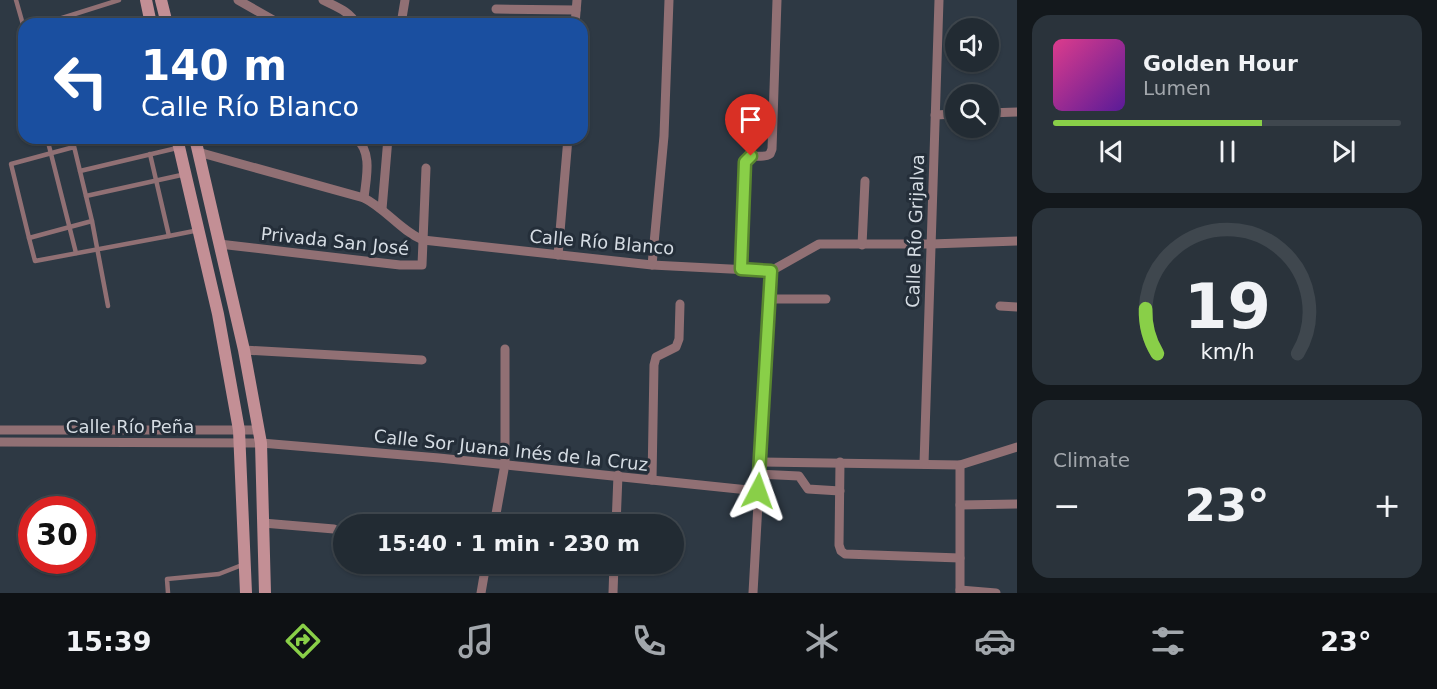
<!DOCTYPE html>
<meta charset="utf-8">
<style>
body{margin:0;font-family:"DejaVu Sans",sans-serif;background:#2a333b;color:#f1f3f6;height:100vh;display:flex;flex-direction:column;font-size:22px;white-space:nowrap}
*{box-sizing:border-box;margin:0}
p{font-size:20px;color:#a2a7ac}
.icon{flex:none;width:33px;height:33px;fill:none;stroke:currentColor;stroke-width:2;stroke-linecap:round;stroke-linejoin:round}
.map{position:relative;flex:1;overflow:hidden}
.drawer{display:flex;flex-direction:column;gap:15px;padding:15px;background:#13181c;width:420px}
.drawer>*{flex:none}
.guide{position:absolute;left:18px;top:18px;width:570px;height:126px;border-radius:18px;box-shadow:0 2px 4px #0004,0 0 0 2px #3f474e;background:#1a4fa0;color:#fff;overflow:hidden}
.controls{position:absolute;left:945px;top:18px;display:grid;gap:12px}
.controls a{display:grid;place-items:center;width:54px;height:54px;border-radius:50%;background:#222b33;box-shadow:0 2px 4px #0004,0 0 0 2px #3f474e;font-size:30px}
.speed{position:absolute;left:18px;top:496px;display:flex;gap:12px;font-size:30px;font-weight:700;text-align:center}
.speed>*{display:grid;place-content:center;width:78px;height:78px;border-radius:50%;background:#222b33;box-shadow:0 2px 4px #0004,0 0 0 2px #3f474e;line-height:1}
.speed .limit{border:9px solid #d22;background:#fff;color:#111}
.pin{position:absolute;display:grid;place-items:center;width:51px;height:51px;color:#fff;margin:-62px -26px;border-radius:50% 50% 50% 0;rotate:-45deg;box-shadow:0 0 6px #0007}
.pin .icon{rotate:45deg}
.me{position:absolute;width:66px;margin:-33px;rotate:4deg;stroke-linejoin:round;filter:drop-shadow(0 0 4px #0008)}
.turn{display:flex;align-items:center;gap:21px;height:126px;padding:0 24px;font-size:27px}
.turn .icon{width:78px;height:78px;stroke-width:2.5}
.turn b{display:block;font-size:42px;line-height:51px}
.big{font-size:45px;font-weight:700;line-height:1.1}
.drawer .widget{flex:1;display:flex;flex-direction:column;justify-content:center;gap:9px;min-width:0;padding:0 21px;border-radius:18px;background:#2a333b}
.drawer .dial{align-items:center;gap:0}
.dial svg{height:156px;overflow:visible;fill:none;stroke:#3f474e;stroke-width:7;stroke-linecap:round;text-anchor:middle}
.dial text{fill:#f1f3f6;stroke:none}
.song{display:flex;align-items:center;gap:18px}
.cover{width:72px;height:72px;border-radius:9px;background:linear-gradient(135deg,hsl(330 70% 55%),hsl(270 70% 35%))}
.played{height:6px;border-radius:3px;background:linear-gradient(90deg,#89cf48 60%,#3f474e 60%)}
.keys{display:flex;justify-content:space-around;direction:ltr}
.heat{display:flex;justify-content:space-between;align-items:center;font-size:33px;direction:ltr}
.trip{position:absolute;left:333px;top:514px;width:351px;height:60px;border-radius:30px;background:#222b33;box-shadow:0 2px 4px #0004,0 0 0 2px #3f474e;font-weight:700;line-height:60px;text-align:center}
.tab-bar{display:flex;height:96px;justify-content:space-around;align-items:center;background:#0e1114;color:#a2a7ac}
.tab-bar .icon{width:42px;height:42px}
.tab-bar .on{color:#89cf48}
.tab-bar b{font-size:27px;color:#f1f3f6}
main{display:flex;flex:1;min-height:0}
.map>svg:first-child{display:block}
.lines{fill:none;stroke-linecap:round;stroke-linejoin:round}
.lane{stroke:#917074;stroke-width:4.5}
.street{stroke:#917074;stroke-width:9}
.secondary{stroke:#c38f95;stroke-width:12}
.route-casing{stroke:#59872f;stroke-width:15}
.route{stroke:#89cf48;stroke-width:10}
.labels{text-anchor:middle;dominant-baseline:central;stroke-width:6;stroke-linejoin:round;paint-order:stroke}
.street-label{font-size:18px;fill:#d5dce3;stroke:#242e39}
</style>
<main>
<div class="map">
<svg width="1017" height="593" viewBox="0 0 1017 593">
<rect width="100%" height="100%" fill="#2e3944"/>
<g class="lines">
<g class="lane">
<path d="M16,0l8,28"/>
<path d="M125,19l1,5"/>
<path d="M43,24l76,-24"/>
<path d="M47,138l29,115"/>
<path d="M72,138c7,28 13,55 20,83l-63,17 -18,-74 63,-17"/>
<path d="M80,171l97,-23"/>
<path d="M86,196l100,-22"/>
<path d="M92,221l16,85"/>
<path d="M169,236l30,-6"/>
<path d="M29,238l6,23 134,-25 -19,-82"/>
<path d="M168,593l-1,-14 52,-5 23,-9"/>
</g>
<g class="street">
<path d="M238,0l42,24"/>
<path d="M323,0c11,6 27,11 33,24"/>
<path d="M496,9l80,1"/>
<path d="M401,24l4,-24"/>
<path d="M575,24l2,-24"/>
<path d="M988,113l29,-1"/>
<path d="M935,115l21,-1"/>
<path d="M356,138c17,15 10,40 8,60"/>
<path d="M198,152l166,46c22,11 37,33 59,42l229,25 119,6 48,-27h112l86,-3"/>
<path d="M382,209l6,-71"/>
<path d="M219,244l181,21h22l4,-97"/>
<path d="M862,245l3,-64"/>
<path d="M558,255l10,-117"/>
<path d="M652,265l12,-129 5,-136"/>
<path d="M741,269l4,-107c6,-11 17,-2 25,-8l2,-5 5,-149"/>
<path d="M769,299h57"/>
<path d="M1000,306l17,1"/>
<path d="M244,350l178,10"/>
<path d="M0,430h257"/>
<path d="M0,442l261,1 178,15 319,33"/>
<path d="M760,462l200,3 57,-18"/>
<path d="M840,462l-1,83 2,6 4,3 115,4"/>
<path d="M924,464l15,-464"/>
<path d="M759,474l40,2 9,13 32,2"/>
<path d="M652,480l2,-115 2,-8 20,-10 3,-8 1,-35"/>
<path d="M960,505l57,-1"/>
<path d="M263,523l71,6"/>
<path d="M494,525l11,-61v-115"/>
<path d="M616,525l2,-50"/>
<path d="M960,590l36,3"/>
<path d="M481,593l5,-29"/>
<path d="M613,593l1,-29"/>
<path d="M753,593l18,-322"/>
<path d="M960,593v-128"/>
</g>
<g class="secondary">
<path d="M146,0l5,24"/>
<path d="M161,0l6,24"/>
<path d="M177,138l41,176 21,116 7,163"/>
<path d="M195,138l49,212 17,93 4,150"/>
</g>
</g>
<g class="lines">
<defs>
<path id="route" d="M751,156l-6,6 -4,107 30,2 -13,220"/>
</defs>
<use href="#route" class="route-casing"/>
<use href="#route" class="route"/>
</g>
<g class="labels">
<g class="street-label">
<text transform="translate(915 231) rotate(-88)">Calle Río Grijalva</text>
<text transform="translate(335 241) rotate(6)">Privada San José</text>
<text transform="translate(602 242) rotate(5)">Calle Río Blanco</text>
<text x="130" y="426">Calle Río Peña</text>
<text transform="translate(511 450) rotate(6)">Calle Sor Juana Inés de la Cruz</text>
</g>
</g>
</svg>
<div class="controls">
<a><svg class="icon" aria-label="sound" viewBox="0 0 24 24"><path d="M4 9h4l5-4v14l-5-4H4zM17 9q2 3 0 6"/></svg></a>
<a><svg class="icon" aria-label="search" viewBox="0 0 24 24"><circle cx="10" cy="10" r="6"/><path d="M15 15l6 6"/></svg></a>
</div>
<div class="speed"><div class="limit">30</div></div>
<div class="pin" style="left:751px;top:156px;background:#d93025"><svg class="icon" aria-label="arrive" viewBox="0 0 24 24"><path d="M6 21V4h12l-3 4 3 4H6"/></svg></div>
<svg class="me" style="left:758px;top:491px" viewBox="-20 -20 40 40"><path d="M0-17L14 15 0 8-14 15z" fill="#89cf48" stroke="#fff" stroke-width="4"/></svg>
<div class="trip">15:40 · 1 min · 230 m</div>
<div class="guide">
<div class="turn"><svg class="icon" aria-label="left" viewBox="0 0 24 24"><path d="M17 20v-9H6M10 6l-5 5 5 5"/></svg><div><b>140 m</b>Calle Río Blanco</div></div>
</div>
</div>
<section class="drawer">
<div class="widget">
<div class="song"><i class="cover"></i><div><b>Golden Hour</b><p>Lumen</p></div></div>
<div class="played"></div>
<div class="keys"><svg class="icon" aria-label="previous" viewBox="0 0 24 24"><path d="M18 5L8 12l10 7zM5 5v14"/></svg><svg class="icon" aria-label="pause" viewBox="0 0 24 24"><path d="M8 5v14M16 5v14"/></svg><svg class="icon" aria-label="next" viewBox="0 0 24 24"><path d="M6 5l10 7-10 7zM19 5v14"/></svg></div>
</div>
<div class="widget dial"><svg viewBox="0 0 100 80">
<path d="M14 69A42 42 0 1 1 86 69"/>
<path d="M14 69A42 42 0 0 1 8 46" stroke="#89cf48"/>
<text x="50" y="56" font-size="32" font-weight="700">19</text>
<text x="50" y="72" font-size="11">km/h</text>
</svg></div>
<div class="widget"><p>Climate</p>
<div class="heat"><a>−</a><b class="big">23°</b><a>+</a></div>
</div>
</section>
</main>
<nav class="tab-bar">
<b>15:39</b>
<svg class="icon on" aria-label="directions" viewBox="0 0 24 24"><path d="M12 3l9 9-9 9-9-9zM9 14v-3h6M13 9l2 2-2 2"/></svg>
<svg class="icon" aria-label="music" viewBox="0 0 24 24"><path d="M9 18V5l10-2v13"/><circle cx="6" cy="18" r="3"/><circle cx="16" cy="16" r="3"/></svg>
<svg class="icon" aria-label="phone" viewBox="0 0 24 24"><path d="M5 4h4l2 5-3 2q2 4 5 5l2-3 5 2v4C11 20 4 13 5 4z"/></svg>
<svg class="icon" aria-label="climate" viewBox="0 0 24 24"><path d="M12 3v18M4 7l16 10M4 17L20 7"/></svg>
<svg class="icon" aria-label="car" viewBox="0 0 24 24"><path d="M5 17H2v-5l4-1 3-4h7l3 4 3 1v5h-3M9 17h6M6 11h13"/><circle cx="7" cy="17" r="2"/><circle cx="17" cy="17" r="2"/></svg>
<svg class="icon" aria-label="filters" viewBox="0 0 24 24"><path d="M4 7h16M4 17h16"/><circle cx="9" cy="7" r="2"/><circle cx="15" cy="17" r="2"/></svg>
<b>23°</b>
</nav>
